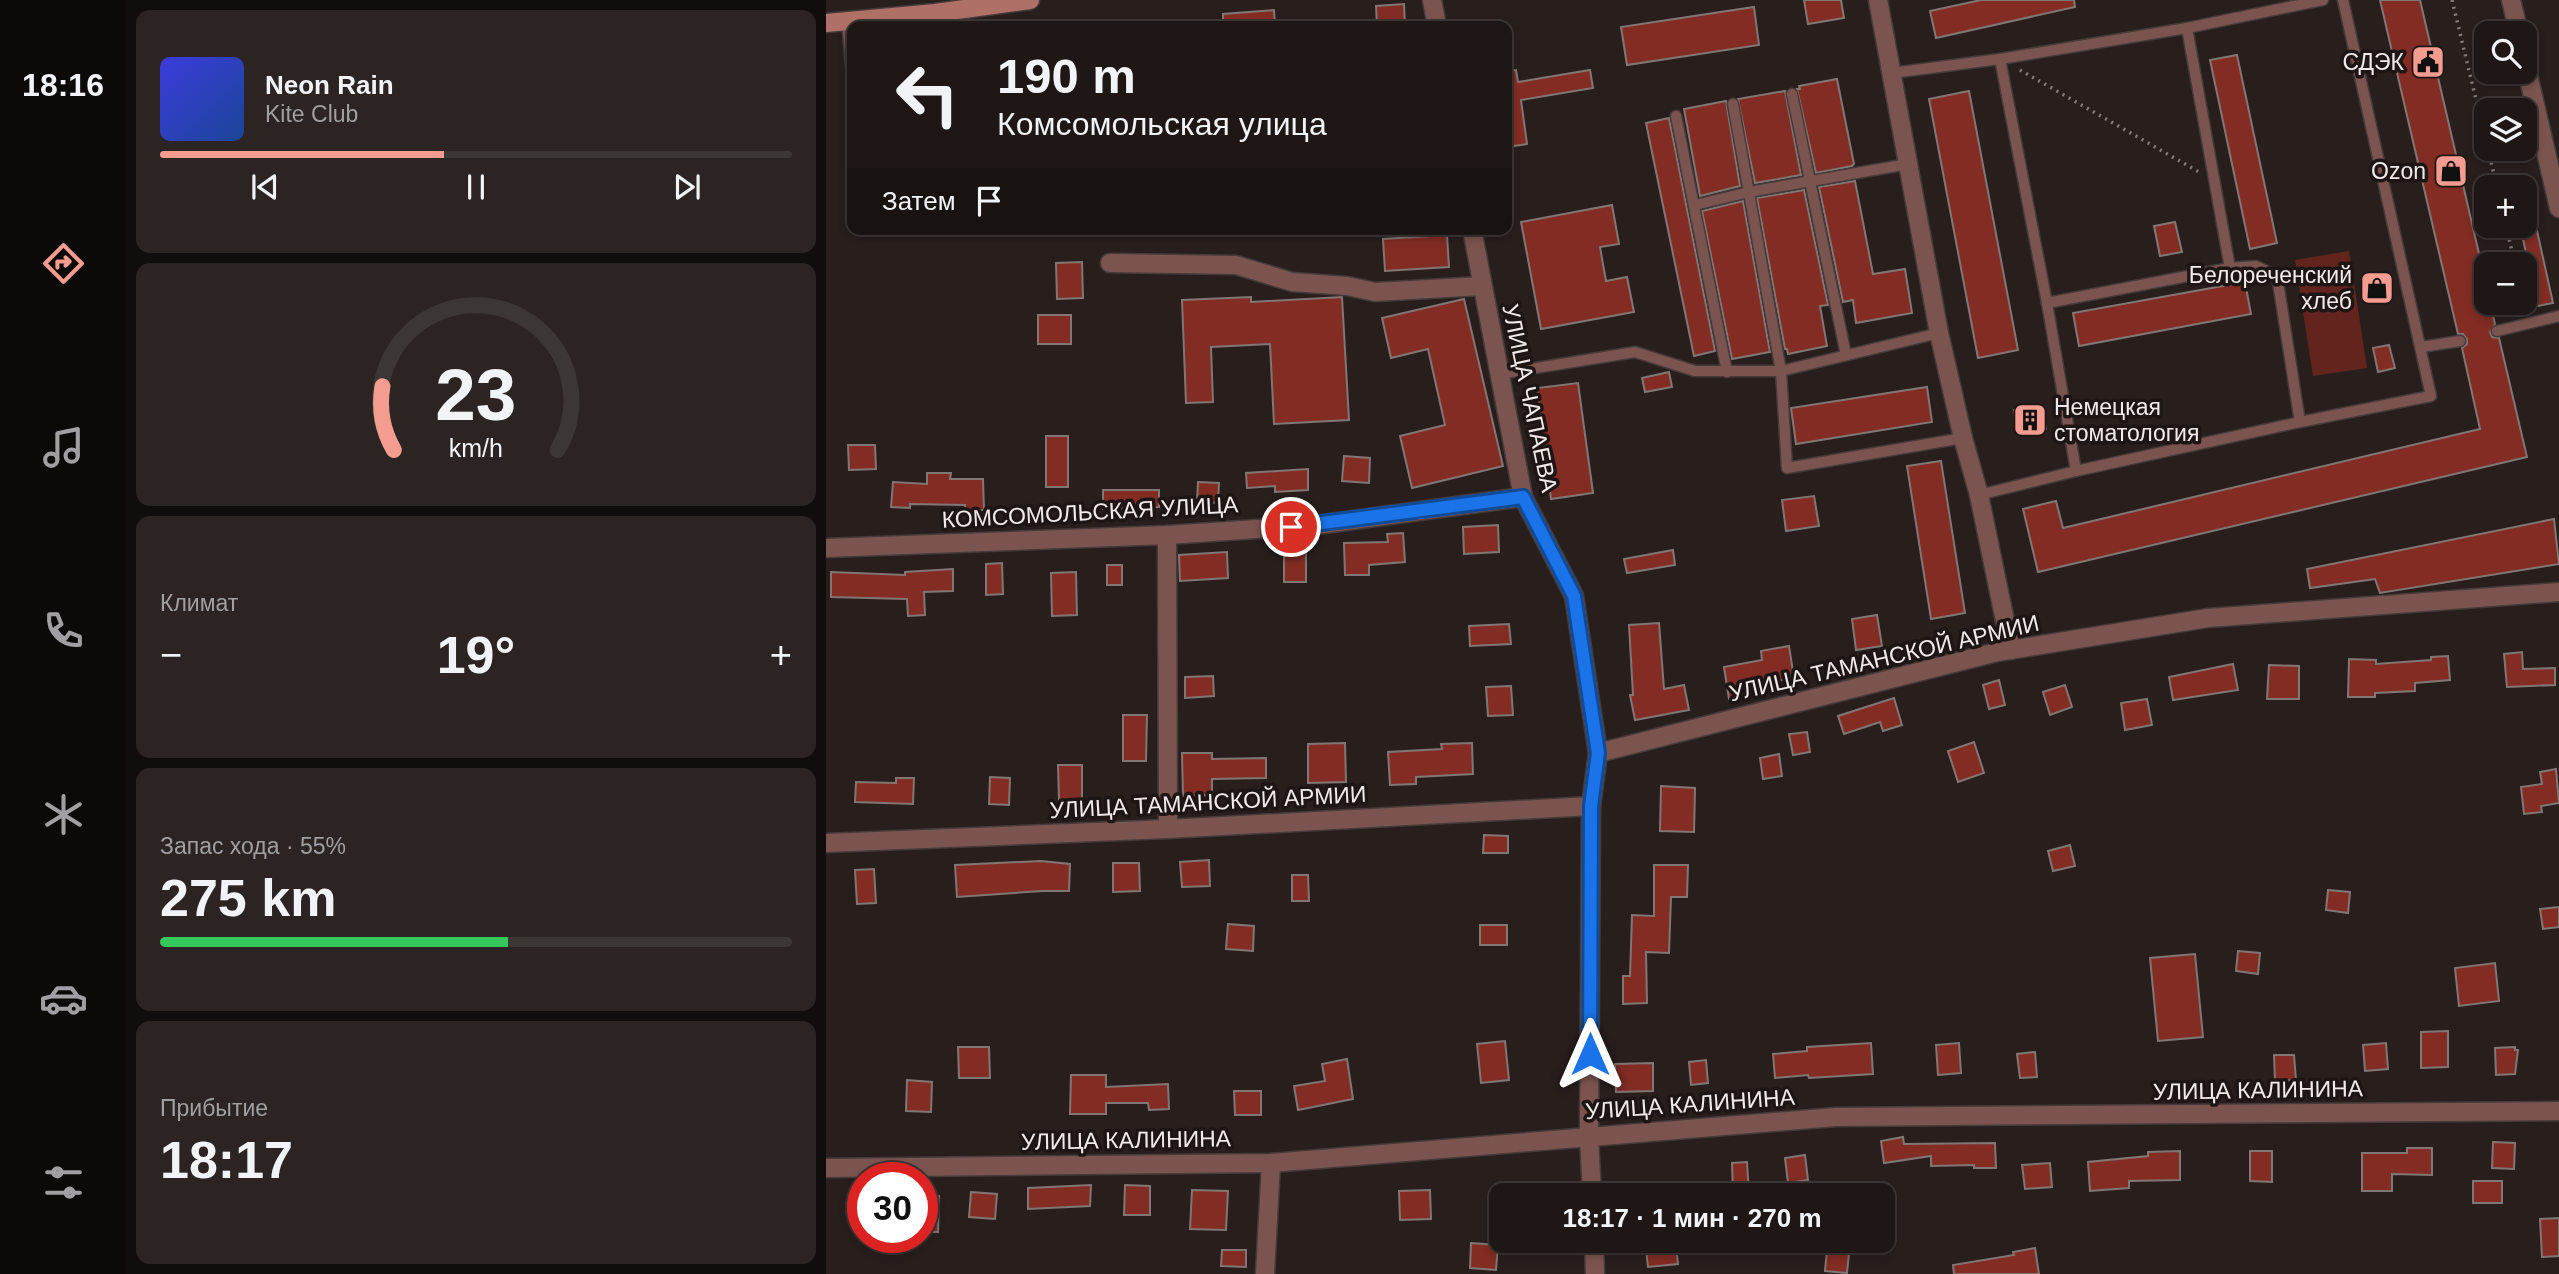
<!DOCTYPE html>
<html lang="ru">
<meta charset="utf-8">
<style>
body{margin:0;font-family:Helvetica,sans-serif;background:#2b2423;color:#f1f3f6;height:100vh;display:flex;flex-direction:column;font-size:26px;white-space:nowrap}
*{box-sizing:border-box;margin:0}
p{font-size:23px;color:#a19fa1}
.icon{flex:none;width:38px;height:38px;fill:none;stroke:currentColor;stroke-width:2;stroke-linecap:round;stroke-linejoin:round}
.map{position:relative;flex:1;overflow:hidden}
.details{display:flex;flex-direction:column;gap:10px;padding:10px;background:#100d0c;width:700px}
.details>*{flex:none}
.banner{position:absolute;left:21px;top:21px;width:665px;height:214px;border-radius:14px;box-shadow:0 4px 10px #0003,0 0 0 2px #3c3635;background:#1e1716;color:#f1f3f6;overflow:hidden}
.buttons{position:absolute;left:1648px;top:21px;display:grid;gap:14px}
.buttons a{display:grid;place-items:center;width:63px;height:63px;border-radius:14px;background:#1e1716;box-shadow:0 4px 10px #0003,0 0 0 2px #3c3635;font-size:35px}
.speed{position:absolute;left:21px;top:1162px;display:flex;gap:14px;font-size:35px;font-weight:700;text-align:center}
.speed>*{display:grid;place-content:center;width:91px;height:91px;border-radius:50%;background:#1e1716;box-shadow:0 4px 10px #0003,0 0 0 2px #3c3635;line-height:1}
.speed .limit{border:10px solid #d22;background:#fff;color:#111}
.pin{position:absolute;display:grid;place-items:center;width:60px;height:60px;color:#fff;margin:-30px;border:4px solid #fff;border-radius:50%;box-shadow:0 2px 7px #0007}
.me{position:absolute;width:77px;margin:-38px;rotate:0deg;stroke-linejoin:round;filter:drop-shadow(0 0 5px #0008)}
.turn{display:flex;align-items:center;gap:24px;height:147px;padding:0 35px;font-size:32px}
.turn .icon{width:91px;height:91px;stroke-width:2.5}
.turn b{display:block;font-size:49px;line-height:60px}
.then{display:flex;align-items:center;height:66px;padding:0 35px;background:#0003;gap:14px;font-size:26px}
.big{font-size:52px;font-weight:700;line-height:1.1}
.details .widget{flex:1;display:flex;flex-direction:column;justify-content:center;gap:10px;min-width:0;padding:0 24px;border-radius:14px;background:#2b2423}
.details .dial{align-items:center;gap:0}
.dial svg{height:182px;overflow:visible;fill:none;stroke:#3c3635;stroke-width:7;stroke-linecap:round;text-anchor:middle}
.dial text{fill:#f1f3f6;stroke:none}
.song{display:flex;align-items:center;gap:21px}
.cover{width:84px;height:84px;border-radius:10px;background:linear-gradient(135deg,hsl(240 70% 55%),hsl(220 70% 35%))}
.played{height:7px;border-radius:4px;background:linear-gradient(90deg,#f59c90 45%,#3c3635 45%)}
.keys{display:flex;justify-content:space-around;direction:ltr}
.heat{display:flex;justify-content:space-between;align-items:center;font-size:38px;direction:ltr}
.charge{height:10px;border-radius:5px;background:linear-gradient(90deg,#34c759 55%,#3c3635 0)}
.trip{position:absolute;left:663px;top:1183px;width:406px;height:70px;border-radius:14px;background:#1e1716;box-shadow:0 4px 10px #0003,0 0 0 2px #3c3635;font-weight:700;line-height:70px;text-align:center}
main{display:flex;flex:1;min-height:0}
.tab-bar{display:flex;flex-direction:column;width:126px;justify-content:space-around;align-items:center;background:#0c0909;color:#a19fa1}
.tab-bar .icon{width:49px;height:49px}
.tab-bar .active{color:#f59c90}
.tab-bar b{font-size:32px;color:#f1f3f6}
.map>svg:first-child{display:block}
.pitch{fill:#64241e}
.building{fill:#822c24;stroke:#827674;stroke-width:2}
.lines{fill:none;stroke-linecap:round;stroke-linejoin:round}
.lane-casing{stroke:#443b3a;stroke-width:13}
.street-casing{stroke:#443b3a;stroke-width:21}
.secondary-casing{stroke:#443b3a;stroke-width:21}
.path{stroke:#857d7b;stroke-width:3.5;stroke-dasharray:2 5;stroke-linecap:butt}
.lane{stroke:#7c544f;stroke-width:10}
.street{stroke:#7c544f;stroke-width:18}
.secondary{stroke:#af7067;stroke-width:18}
.route-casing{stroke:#114b97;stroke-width:18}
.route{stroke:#1a73e8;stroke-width:12}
.labels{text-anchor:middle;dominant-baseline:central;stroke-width:7;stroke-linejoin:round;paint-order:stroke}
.poi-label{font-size:23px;fill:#f1eae9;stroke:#1e1614;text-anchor:end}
.street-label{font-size:23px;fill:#f1eae9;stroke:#1e1614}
</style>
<main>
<nav class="tab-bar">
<b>18:16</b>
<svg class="icon active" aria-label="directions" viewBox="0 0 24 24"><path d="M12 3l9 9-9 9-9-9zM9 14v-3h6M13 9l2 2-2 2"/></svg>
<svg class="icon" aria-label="music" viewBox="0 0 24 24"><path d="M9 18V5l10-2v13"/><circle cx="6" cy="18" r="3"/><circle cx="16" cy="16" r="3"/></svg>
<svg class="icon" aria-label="phone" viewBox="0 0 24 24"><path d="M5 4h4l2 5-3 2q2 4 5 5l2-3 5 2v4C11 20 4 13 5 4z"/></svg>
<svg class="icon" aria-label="climate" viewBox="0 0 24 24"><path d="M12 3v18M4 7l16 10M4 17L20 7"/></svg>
<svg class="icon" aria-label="car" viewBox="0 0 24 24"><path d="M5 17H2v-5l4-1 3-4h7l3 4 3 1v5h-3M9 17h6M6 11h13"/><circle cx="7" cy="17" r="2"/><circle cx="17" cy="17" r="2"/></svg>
<svg class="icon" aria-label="filters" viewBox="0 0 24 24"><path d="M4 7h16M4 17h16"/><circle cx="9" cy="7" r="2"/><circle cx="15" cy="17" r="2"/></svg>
</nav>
<section class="details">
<div class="widget">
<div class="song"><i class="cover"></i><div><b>Neon Rain</b><p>Kite Club</p></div></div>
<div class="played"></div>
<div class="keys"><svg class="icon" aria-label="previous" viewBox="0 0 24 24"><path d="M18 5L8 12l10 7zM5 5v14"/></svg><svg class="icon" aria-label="pause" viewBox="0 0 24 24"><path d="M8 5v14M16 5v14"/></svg><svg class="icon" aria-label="next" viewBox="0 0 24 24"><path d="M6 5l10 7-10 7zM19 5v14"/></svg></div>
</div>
<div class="widget dial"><svg viewBox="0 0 100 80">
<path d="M14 69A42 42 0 1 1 86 69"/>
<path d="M14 69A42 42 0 0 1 9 41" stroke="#f59c90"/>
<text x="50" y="56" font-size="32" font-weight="700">23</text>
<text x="50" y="72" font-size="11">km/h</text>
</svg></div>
<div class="widget"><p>Климат</p>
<div class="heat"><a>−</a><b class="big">19°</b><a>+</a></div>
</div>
<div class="widget"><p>Запас хода · 55%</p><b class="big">275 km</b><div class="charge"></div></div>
<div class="widget"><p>Прибытие</p><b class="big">18:17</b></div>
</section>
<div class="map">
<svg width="1733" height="1274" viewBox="0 0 1733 1274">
<rect width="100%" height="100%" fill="#281f1d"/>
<path class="pitch" d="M1523,251l18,117 -54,8 -18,-116z"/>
<g class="building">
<path d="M978,0h37l3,18 -36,6z"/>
<path d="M1155,0h93l1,7 -139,31 -6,-27z"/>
<path d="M1554,0h40l67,288v15h3l5,21 -5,8 2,5 7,1 28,119 -489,115 -15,-63 33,-8 7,27 417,-99 -18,-81 5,-4v-5l-4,-5h-5z"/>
<path d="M578,4l1,22h-28l-1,-20z"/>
<path d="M928,7l5,38 -132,20 -6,-38z"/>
<path d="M448,10l1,16h-52v-12z"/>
<path d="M1411,55l40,188 -27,6 -40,-189z"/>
<path d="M690,70l2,12 72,-12 3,18 -72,12 6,44 -20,3v-76z"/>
<path d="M1011,79l17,85 -2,2 -36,7 -19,-84h3l-1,-3z"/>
<path d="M959,91l16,84 -46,8 -17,-84z"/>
<path d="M1143,91l49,259 -40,8 -49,-259z"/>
<path d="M900,101l14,85 -40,10 -16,-87z"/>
<path d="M843,118l46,233 -21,5 -48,-233z"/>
<path d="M1029,181l18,93 32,-5 7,44 -56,10 -3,-23 -10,2 -24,-115z"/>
<path d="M978,190l24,115 -8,1 7,40 -39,8 -1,-5h-2l-28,-151z"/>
<path d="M917,201l27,151 -38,7 -30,-148z"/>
<path d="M786,205l7,39 -19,3 6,34 21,-4 7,35 -93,17 -20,-107z"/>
<path d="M1349,222l7,30 -22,4 -6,-30z"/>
<path d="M1694,226h16l17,77 -15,3z"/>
<path d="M621,235l2,32 -64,4 -2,-32z"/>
<path d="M256,262l1,36 -26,1 -1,-36z"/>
<path d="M1419,282l6,32 -172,32 -6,-33z"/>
<path d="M425,297v5l91,-5 7,123 -75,4 -4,-80 -59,3 2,55 -27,1 -4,-103z"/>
<path d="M638,299l39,167 -91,22 -12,-52 45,-11 -17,-76 -37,9 -9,-40z"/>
<rect x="212" y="315" width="33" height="29"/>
<path d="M1563,345l6,23 -17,4 -5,-24z"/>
<path d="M843,372l3,15 -27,5 -3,-14z"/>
<path d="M752,383l15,110 -42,6 -14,-111z"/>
<path d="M1101,387l5,35 -136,22 -5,-36z"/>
<path d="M1215,405l5,24 -27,6 -5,-25z"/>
<rect x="220" y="436" width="22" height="51"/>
<path d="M22,445h27l1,24 -27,1z"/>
<path d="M518,456l26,2 -1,25 -27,-2z"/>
<path d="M1115,461l24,152 -34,6 -24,-153z"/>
<path d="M482,469v21l-33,2v-6l-28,2 -1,-15z"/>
<path d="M101,473h24l-1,6h33l1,31h-19v-5l-55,-1v4l-19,-1 2,-25 34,2z"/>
<path d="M372,482l21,1 -1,20 -21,-1z"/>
<path d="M277,490h56v17l-56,2z"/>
<path d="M988,496l5,30 -33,5 -4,-31z"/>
<path d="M1728,519l5,45 -179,29 -5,-14 -65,9 -3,-19z"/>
<path d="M672,525l1,27 -35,2 -1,-27z"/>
<path d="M577,533l2,29 -36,3v10h-24l-1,-32 44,-1 -1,-8z"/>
<rect x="458" y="549" width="22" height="33"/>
<path d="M847,550l2,15 -48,8 -3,-14z"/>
<path d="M401,552l1,26 -48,3 -1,-26z"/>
<path d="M176,563l1,31 -17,1v-31z"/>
<rect x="281" y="565" width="15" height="20"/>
<path d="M127,569v22l-29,1 1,23 -17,1 -1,-17 -76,-2v-25l74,3v-3z"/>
<path d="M250,572l1,43 -25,1 -1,-43z"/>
<path d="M1051,615l5,31 -26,4 -4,-31z"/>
<path d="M833,623l5,66 20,-4 5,25 -54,10 -5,-25h3l-4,-70z"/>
<path d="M683,624l2,20 -41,2 -1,-20z"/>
<path d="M963,646l5,32 -40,7 1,9 -26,5 -5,-32 38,-7 -1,-9z"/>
<path d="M1696,652l1,17 32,-1v17l-48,2 -3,-33z"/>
<path d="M1622,656l2,24 -35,3v8l-40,2v4h-27l1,-38 27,1v4l55,-4v-3z"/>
<path d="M1407,664l5,26 -65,10 -4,-23z"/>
<path d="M1443,665l30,1v33h-32z"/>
<path d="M387,676l1,20 -29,2v-21z"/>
<path d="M1173,680l6,25 -16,4 -6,-24z"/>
<path d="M1239,685l7,22 -22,8 -7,-23z"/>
<path d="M685,686l2,29 -25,1 -2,-29z"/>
<path d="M1068,698l8,27 -19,6 -3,-9 -36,12 -6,-18z"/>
<path d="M1321,699l5,26 -27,5 -4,-27z"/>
<path d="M297,715h24l-1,46h-23z"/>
<path d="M981,732l3,20 -17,3 -4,-21z"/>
<path d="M1148,742l10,31 -26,9 -10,-31z"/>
<path d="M519,743l1,39 -38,1v-39z"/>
<path d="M646,743l1,31 -57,3v7l-26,1 -2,-33 54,-3 -1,-5z"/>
<path d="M356,753h30v6l54,-1v20l-54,1v16l-29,1z"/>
<path d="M953,754l3,22 -19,3 -3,-21z"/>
<path d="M232,765h24v35h-23z"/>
<path d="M1730,769l3,34 -18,3 1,6 -18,2 -3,-27 21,-3 -2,-12z"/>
<path d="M164,777l20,1 -1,27 -20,-1z"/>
<path d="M70,778h18l-1,26 -58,-2 1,-20 40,1z"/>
<path d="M835,786l34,2 -1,44 -34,-1z"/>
<path d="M658,835l24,1v17h-25z"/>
<path d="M1244,845l5,21 -22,5 -5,-20z"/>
<path d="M383,860l1,26 -28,1 -2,-25z"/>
<path d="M215,861l29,3 -1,27h-27l-85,6 -2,-32z"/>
<path d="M287,863h26l1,28 -27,1z"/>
<path d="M828,865h34l-1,32h-16l-2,56 -23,-1 1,51 -24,1v-28h7l2,-61 22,1z"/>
<path d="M48,869l2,34 -19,1 -2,-34z"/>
<path d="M466,875h16l1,26h-17z"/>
<path d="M1502,890l22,2 -2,21 -22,-3z"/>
<path d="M1733,907v20l-16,2 -3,-20z"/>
<path d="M402,924l26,2 -1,25 -27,-2z"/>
<rect x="654" y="925" width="27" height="20"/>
<path d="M1412,951l22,2 -2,21 -22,-3z"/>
<path d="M1369,954l8,83 -45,4 -8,-83z"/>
<path d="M1669,963l4,38 -40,5 -4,-38z"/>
<path d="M1622,1031v36l-27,1v-36z"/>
<path d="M679,1041l4,39 -28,3 -4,-39z"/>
<path d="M1045,1043l2,31 -64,4 -1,-3 -33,3 -2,-24 34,-3v-4z"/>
<path d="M1133,1043l2,30 -23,2 -2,-30z"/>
<path d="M1560,1043l2,26 -23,2 -2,-26z"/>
<path d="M132,1047h31l1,31h-31z"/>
<path d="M1689,1047v3h3l-3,24 -19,1 -1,-27z"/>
<path d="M1209,1052l2,25 -17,1 -3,-24z"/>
<path d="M1448,1055h20l2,25 -21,1z"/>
<path d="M521,1059l6,40 -55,11 -4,-24 31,-5 -3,-17z"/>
<path d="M880,1060l2,23 -17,2 -2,-23z"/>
<path d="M827,1063v28l-37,1 -1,-28z"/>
<path d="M245,1075h35v12l62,-3 1,25 -20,1 -1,-7h-42v11h-36z"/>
<path d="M81,1080l25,2 -1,30 -25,-1z"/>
<path d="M408,1091h27v24h-26z"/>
<path d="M1077,1137l1,7 91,-1 1,25h-22v-3l-43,1v-10l-47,7 -3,-22z"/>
<path d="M1667,1142l22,1 -1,26 -22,-1z"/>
<path d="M1581,1148h25v27l-40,-1v17h-30v-38h45z"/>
<path d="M1354,1151v29l-51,1v7l-39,3 -2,-29 60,-6v-4z"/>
<path d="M1424,1151h22v31l-22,-1z"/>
<path d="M979,1155l3,25 -20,3 -3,-25z"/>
<path d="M921,1162l2,33h-16l-1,-32z"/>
<path d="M1224,1163l2,24 -27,2 -3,-24z"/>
<rect x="1647" y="1181" width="29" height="22"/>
<path d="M265,1185l-1,21 -62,3v-21z"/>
<path d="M299,1185l25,1v29h-26z"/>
<path d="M366,1190l36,1 -2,39 -36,-1z"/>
<path d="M604,1190l1,29 -31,1 -1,-29z"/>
<path d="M145,1192l26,2 -2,25 -26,-2z"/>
<path d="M96,1196h17l-1,36h-16z"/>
<path d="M1733,1218v38l-17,1 -2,-38z"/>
<path d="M645,1243l27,2 -2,25 -26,-2z"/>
<path d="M850,1245l2,19 -30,3 -2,-18z"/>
<path d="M1209,1248l4,26h-85l-1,-9 61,-10 -1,-3z"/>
<path d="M396,1250h24v17l-25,-1z"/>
<path d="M1001,1250l22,3 -2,20 -22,-2z"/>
</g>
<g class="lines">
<defs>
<g id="lane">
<path d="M21,21l5,54"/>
<path d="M1174,59l187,-31"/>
<path d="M1066,73l108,-14 47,244 183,-35 -43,-240 136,-28"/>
<path d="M966,94l54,261"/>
<path d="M907,104l48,267 6,97 176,-30"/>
<path d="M850,116l51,256"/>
<path d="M869,205l54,-13 159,-28"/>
<path d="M1404,268l26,-2 21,10 23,146 131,-26 -88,-396"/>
<path d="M1221,303l29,168 224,-49"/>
<path d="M1671,331l62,-15"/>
<path d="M1595,347l39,-6"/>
<path d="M673,374l136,-22 60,19h86l158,-38"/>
<path d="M1153,495l97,-24"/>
</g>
<g id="street">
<path d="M606,0l5,26"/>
<path d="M1052,0l61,333 24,105 16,57 32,155"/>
<path d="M1685,0l8,33"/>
<path d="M1699,62l34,146"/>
<path d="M646,229l51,268 51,99 24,157 -7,53 -2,330 3,59"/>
<path d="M284,263l126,2 56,17 55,4 28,6 107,-6"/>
<path d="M341,535l1,294"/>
<path d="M0,548l341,-13 149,-10 207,-28"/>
<path d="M772,753l399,-101 211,-34 351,-26"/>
<path d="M0,843l342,-14 423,-23"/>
<path d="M0,1168l445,-5 565,-46 723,-6"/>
<path d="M768,1241l1,33"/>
<path d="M439,1274l6,-111"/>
</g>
<path id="secondary" d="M0,23l109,-10 95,-13"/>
</defs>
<use href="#lane" class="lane-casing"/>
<use href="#street" class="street-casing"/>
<use href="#secondary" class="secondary-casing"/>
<g class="path">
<path d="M1626,0l35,145"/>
<path d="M1194,70l179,102"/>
<path d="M1662,149l9,38"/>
<path d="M1680,226l9,38"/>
</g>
<use href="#lane" class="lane"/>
<use href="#street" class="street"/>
<use href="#secondary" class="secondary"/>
</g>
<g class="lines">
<defs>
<path id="route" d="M465,527l232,-30 51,99 24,157 -7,53 -1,248"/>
</defs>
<use href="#route" class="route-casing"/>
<use href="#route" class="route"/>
</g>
<defs>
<symbol id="civic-square" viewBox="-11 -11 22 22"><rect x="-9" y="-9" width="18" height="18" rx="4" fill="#f59c90" stroke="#1e1614"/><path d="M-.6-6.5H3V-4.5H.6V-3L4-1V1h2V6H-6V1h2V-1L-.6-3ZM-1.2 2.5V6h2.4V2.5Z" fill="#111"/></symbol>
<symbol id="shop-square" viewBox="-11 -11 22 22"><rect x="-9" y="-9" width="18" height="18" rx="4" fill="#f59c90" stroke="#1e1614"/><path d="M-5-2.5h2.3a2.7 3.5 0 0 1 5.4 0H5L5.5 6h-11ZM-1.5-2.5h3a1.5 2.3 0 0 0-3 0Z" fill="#111"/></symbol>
<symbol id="building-square" viewBox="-11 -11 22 22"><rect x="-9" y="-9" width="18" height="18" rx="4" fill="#f59c90" stroke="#1e1614"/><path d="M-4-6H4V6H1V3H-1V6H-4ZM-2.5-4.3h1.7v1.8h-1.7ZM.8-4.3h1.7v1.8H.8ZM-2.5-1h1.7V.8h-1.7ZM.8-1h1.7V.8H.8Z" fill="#111"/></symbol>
</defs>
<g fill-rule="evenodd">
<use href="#civic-square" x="1583" y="43" width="38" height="38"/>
<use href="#shop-square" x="1606" y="152" width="38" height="38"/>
<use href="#shop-square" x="1532" y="269" width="38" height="38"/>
<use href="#building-square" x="1185" y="401" width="38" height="38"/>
</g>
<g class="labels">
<g class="poi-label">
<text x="1578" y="62">СДЭК</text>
<text x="1600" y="171">Ozon</text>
<text x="1526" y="275">Белореченский<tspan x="1526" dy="26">хлеб</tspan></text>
<text x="1228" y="407" text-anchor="start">Немецкая<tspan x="1228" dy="26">стоматология</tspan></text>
</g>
<g class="street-label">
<text transform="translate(704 398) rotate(78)">УЛИЦА ЧАПАЕВА</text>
<text transform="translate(264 512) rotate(-3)">КОМСОМОЛЬСКАЯ УЛИЦА</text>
<text transform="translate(1058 658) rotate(-13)">УЛИЦА ТАМАНСКОЙ АРМИИ</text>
<text transform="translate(382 802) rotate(-3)">УЛИЦА ТАМАНСКОЙ АРМИИ</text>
<text transform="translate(1432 1090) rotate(-1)">УЛИЦА КАЛИНИНА</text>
<text transform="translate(864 1104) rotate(-4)">УЛИЦА КАЛИНИНА</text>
<text transform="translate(300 1140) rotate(-1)">УЛИЦА КАЛИНИНА</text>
</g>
</g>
</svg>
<div class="buttons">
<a><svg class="icon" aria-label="search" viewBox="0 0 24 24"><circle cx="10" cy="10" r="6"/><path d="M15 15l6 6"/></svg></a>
<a><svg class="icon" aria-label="layers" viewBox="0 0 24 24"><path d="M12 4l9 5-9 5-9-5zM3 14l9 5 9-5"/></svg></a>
<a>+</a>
<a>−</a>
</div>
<div class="speed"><div class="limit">30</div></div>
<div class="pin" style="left:465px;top:527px;background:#d93025"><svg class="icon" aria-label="arrive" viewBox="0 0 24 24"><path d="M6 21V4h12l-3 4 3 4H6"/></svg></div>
<svg class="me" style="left:764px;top:1054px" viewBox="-20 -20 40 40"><path d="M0-17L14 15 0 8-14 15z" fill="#1a73e8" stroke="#fff" stroke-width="4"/></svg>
<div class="trip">18:17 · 1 мин · 270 m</div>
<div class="banner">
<div class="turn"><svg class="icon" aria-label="left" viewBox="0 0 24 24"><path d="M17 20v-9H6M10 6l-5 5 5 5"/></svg><div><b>190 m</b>Комсомольская улица</div></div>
<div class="then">Затем<svg class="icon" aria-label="arrive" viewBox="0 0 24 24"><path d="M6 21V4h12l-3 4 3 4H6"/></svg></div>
</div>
</div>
</main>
